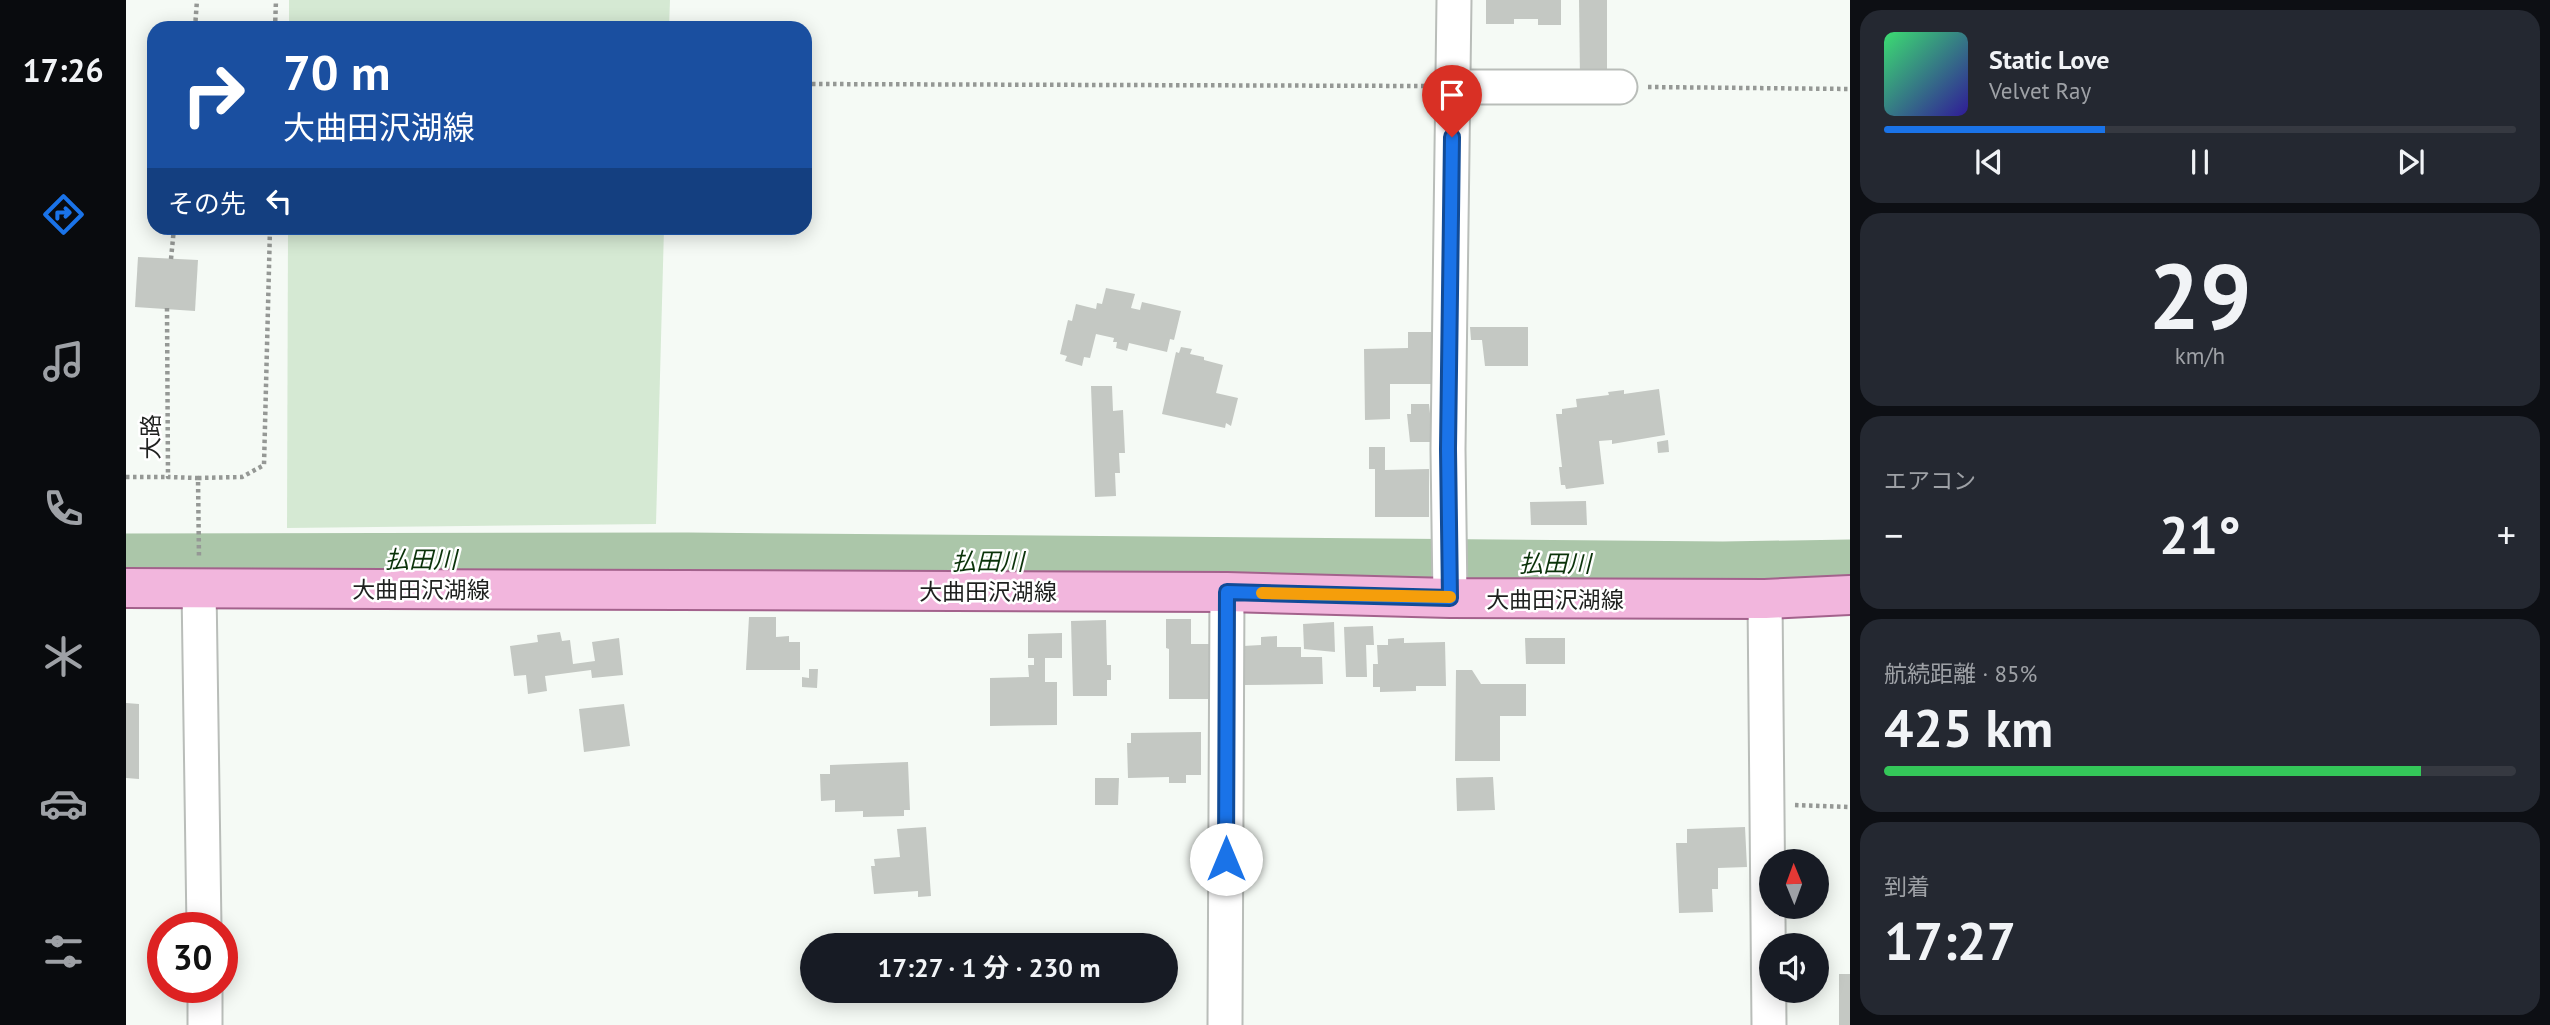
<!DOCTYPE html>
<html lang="ja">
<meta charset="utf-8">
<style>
body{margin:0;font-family:"PT Sans","Noto Sans JP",sans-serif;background:#242831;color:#f1f3f6;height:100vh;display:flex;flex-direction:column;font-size:26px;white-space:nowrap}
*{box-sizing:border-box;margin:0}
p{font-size:23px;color:#9ea1a6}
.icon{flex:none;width:38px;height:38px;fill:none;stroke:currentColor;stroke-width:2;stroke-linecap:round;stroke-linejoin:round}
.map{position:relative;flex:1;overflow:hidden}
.sheet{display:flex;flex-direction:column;gap:10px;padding:10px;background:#0d0f14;width:700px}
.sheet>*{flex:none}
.top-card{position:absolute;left:21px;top:21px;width:665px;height:214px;border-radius:21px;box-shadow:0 4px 18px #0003;background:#1a4fa0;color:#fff;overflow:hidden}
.needle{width:46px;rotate:359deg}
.controls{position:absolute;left:1633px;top:849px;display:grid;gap:14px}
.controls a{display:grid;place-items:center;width:70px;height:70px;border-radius:50%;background:#171b24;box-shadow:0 4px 18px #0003;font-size:35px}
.speed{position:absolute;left:21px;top:912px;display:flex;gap:14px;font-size:35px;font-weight:700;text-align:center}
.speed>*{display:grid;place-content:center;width:91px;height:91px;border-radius:50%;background:#171b24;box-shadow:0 4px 18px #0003;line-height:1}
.speed .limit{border:10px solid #d22;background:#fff;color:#111}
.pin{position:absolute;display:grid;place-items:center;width:60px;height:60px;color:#fff;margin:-72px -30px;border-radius:50% 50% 50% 0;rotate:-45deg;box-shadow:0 0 7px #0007}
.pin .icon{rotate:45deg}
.me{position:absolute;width:77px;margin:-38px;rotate:0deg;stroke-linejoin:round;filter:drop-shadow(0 0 5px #0008)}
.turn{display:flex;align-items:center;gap:24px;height:147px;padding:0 21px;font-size:32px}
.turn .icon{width:91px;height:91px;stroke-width:2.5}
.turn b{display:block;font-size:49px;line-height:60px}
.then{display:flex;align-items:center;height:66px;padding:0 21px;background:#0003;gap:14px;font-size:26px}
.big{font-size:52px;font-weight:700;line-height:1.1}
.sheet .tile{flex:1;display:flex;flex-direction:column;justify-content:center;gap:10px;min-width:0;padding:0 24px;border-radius:21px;background:#242831}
.sheet .dial{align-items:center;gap:0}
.dial b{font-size:91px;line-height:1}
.song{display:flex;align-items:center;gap:21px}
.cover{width:84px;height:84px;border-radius:10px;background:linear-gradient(135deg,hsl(140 70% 55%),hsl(250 70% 35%))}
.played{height:7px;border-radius:4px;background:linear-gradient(90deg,#1a73e8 35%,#363941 35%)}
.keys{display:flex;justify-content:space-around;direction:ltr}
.heat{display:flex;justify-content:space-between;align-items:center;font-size:38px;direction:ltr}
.charge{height:10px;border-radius:5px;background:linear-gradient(90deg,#34c759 85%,#363941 0)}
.trip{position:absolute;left:674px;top:933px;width:378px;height:70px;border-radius:35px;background:#171b24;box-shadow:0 4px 18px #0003;font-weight:700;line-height:70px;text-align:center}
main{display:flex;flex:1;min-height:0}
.menu{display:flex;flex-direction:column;width:126px;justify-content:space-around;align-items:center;background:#090b0e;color:#9ea1a6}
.menu .icon{width:49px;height:49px}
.menu .selected{color:#1a73e8}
.menu b{font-size:32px;color:#f1f3f6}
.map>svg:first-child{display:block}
.green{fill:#d5e9d3}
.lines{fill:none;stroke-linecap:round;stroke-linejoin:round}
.river{stroke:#abc6a9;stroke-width:49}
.building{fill:#c4c8c3}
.minor-casing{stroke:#b9bdb9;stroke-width:37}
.major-casing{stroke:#a3628c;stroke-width:42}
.path{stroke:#959895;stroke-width:4.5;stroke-dasharray:3.5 3.5;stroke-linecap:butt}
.minor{stroke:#fff;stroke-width:33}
.major{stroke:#f2b6dd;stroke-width:38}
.route-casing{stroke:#114b97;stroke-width:18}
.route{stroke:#1a73e8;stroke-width:12}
.slow{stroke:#f59e0b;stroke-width:12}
.labels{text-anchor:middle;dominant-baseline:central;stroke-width:5;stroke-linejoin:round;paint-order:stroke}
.street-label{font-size:23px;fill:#1f211f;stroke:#fff}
.water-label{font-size:24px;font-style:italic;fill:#0b330a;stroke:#fff}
</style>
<main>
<nav class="menu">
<b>17:26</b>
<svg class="icon selected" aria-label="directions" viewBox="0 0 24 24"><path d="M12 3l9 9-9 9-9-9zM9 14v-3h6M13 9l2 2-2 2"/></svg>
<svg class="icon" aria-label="music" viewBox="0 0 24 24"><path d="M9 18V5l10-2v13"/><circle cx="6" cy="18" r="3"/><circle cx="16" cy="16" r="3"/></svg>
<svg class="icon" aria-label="phone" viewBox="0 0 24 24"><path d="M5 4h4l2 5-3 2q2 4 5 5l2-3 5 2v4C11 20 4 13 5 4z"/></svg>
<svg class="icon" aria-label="climate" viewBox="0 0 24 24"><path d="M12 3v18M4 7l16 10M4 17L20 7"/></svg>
<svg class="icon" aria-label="car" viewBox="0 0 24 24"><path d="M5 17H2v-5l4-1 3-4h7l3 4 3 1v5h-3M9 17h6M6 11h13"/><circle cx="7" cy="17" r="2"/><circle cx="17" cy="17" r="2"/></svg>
<svg class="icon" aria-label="filters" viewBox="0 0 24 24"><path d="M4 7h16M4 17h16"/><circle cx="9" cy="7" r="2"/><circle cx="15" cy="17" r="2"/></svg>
</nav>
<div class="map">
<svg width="1724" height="1025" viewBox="0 0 1724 1025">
<rect width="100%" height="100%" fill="#f5faf5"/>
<g class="green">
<path d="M163,0h381l-1,28h-380z"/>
<path d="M162,228h376l-8,296 -369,4z"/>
</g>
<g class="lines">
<path class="river" d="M0,558l562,-1 1035,9 127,-2"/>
</g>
<g class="building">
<path d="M1360,0h75v25h-23v-6h-24v5h-28z"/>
<path d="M1453,0h28v80h-27z"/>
<path d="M12,257l60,3 -3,51 -60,-4z"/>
<path d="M980,288l29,6 -4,14 9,2 2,-8 39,9 -7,29 -4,-1 -3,13 -38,-9 -2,8 -11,-3 1,-6h-4l1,-4 -18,-4 -6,24 -6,-1 -2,9 -17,-5 2,-5 -7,-2 8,-34 4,1 4,-17 20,5 1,-6 5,1z"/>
<path d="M1344,327h58v39h-43l-3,-26h-11z"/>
<path d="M1282,332h23v52h-41v35l-25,1 -1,-71 44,-1z"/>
<path d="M1055,347l11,2 -2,5 14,3v3l19,5 -7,28 22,5 -7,28 -5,-3 -1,5 -63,-14 14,-62 3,1z"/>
<path d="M965,386h21l1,25 10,-1 2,43h-6l1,20h-5l1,23 -21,1z"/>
<path d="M1533,389l6,46 -53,9v-4l-13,1 5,43 -38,5 -1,-4h-4l-2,-18h3l-6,-53h6v-5l15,-2 -1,-8 33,-4 -1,-3 16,-2v4z"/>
<path d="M1285,404h18l4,38h-23l-3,-28h4z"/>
<path d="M1542,440l1,12 -11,1 -1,-11z"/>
<path d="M1243,447h16v23l44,-1v48h-54v-48h-6z"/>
<path d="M1460,501l1,24h-56l-1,-23z"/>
<path d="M623,617h27v20l13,-1v6h11v28h-54z"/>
<path d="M1040,619h25v25h25l-5,55h-42v-50l-3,-1z"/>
<path d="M980,620l1,45h4v15h-4v16h-34l-2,-75z"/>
<path d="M1208,622l1,30 -31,-3 -1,-25z"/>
<path d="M1247,626l1,19h-8l1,32h-21l-2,-50z"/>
<path d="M434,632l2,9 8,-1 3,24 22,-3 -3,-19 27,-4 4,37 -31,3 -1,-8 -46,6 2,15 -19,3 -2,-19 -12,1 -4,-30 28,-4 -1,-7z"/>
<path d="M936,633v25h-17v24h12v43l-67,1v-48l39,-1 -1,-12h6v-7h-6v-24z"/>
<path d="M1151,636v11h24v10h21l1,27 -79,1 -1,-39 18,-1v-8z"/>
<path d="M1278,638v5l41,-1 1,44h-30v5l-36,1v-5h-7v-23h5l-1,-19h11v-6z"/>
<path d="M1399,638h40v26h-39z"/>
<path d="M683,669h9l-1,19 -15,-1v-10l7,1z"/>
<path d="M1330,670h16l9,14h45v32h-26v45h-45z"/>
<path d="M0,703l13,1v75l-13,-1z"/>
<path d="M498,704l6,42 -46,6 -5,-43z"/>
<path d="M1075,732v43h-15v8h-17v-6l-41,1 -1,-35h4v-10z"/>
<path d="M782,762l2,48h-6v6l-41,1v-6l-28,1v-12l-14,1 -1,-27h10v-9z"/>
<path d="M1367,777l2,33 -38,1 -1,-33z"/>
<path d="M969,778h24l-1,27h-23z"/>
<path d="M800,827l5,69 -13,1v-6l-44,3 -3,-28h4l-1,-7 26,-2 -3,-28z"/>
<path d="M1619,827l2,40 -29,1v21h-6l1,23 -34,1 -3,-70h11v-14z"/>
<rect x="1713" y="974" width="11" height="51"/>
</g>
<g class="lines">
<defs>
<g id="minor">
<path d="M1326,87h168"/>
<path d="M73,588l5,340"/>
<path d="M1324,598l-2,-149 6,-449"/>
<path d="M1639,599l4,426"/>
<path d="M79,987v38"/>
<path d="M1099,1025l2,-433"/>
</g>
<path id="major" d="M0,588l1101,4 223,6 315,1 85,-4"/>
</defs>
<use href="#minor" class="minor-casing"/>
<use href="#major" class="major-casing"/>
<g class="path">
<path d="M69,28l2,-28"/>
<path d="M149,28l1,-28"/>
<path d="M679,84l619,2"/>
<path d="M1522,87l202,2"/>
<path d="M45,259l3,-31"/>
<path d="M41,308l1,169 30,1 1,80"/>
<path d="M0,477h42"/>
<path d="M72,478l44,-1 22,-12 6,-237"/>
<path d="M1669,805l55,2"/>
</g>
<use href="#minor" class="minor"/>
<use href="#major" class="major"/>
</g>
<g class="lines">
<defs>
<path id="route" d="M1100,859l1,-267 223,6 -2,-149 4,-312"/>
</defs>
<use href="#route" class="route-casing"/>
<use href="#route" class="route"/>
<path class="slow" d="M1136,593l188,4"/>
</g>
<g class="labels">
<g class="street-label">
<text transform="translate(24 437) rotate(-90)">大路</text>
<text x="295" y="589">大曲田沢湖線</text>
<text x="862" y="591">大曲田沢湖線</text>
<text x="1429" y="599">大曲田沢湖線</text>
</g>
<g class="water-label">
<text x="295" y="559">払田川</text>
<text x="862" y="561">払田川</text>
<text x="1429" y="563">払田川</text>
</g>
</g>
</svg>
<div class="controls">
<a><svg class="needle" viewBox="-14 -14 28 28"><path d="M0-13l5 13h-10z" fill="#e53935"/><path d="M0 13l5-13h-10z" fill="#9ea1a6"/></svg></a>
<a><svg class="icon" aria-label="sound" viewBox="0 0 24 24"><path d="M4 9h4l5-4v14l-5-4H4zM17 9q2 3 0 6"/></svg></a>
</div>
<div class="speed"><div class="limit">30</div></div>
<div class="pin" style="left:1326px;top:137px;background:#d93025"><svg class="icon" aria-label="arrive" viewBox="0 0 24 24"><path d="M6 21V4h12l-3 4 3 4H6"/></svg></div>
<svg class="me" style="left:1100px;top:859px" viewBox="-20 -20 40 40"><circle r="19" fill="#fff"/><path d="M0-13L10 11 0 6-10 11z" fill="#1a73e8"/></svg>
<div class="trip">17:27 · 1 分 · 230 m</div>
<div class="top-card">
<div class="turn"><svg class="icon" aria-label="right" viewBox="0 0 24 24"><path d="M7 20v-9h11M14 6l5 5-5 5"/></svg><div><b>70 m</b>大曲田沢湖線</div></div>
<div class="then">その先<svg class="icon" aria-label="left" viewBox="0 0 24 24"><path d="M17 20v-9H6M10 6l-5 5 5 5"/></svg></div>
</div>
</div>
<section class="sheet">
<div class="tile">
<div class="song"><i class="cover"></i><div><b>Static Love</b><p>Velvet Ray</p></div></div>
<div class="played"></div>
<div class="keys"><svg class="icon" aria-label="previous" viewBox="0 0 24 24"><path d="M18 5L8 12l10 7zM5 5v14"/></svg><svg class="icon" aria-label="pause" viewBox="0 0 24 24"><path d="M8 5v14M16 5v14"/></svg><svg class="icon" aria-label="next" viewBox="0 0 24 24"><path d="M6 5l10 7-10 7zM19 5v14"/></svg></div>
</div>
<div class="tile dial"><b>29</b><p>km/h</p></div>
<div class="tile"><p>エアコン</p>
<div class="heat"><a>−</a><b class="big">21°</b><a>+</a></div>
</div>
<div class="tile"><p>航続距離 · 85%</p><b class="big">425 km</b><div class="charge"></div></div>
<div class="tile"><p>到着</p><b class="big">17:27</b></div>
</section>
</main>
